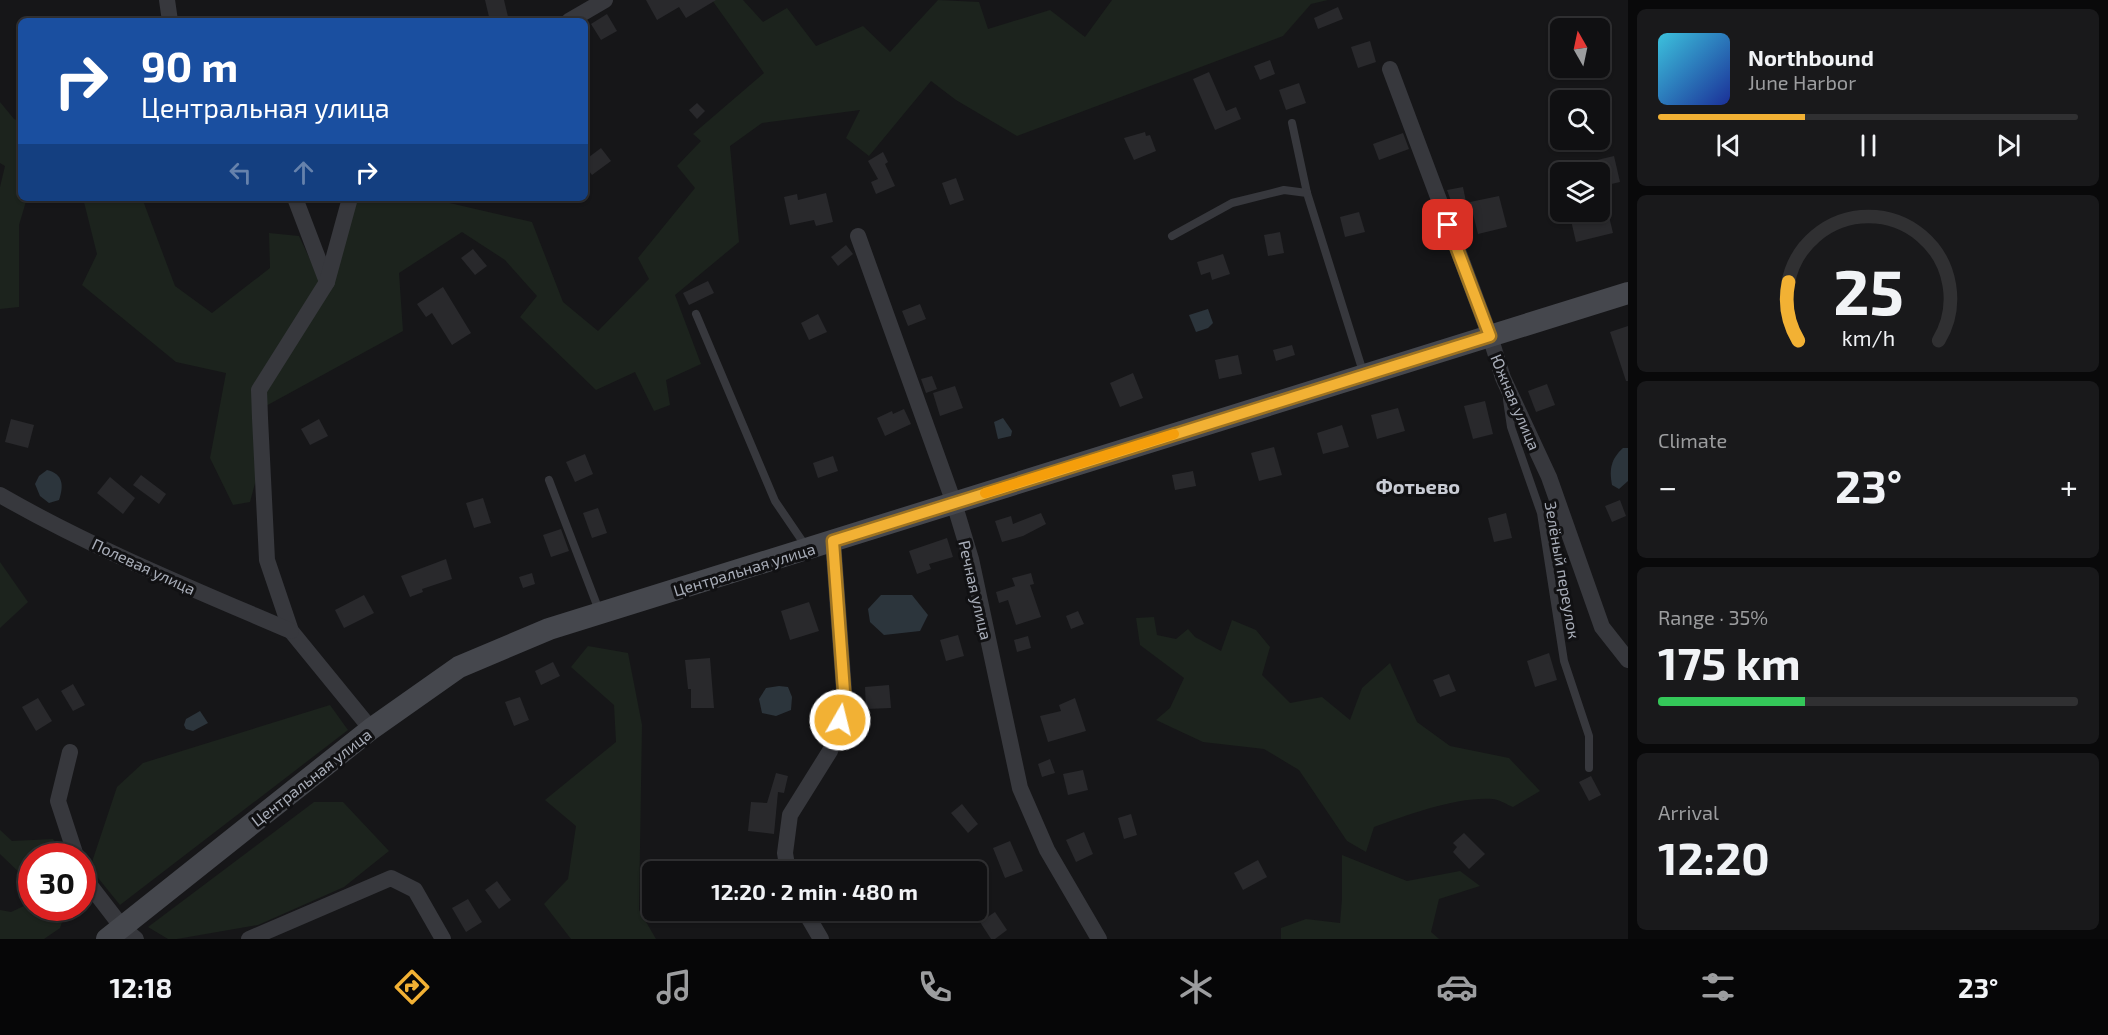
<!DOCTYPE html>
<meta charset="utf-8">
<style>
body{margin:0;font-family:"Exo 2",sans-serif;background:#19191b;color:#f1f3f6;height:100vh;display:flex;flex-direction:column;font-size:22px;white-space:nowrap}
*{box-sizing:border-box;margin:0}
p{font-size:20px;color:#9c9d9f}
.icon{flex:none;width:33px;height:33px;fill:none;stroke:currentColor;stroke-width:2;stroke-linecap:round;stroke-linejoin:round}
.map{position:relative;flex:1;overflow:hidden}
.drawer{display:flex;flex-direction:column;gap:9px;padding:9px;background:#09090a;width:480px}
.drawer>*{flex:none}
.hud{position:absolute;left:18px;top:18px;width:570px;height:183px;border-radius:9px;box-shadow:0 2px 4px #0004,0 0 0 2px #303032;background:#1a4fa0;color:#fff;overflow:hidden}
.needle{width:39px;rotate:351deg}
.buttons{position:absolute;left:1550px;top:18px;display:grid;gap:12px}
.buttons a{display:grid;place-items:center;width:60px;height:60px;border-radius:9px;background:#101012;box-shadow:0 2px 4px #0004,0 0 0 2px #303032;font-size:30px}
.speed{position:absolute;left:18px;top:843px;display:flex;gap:12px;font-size:30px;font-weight:700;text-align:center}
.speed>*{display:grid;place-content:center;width:78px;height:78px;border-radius:50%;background:#101012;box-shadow:0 2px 4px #0004,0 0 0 2px #303032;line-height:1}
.speed .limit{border:9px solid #d22;background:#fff;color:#111}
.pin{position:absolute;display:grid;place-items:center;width:51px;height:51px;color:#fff;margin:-26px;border-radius:12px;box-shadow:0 3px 9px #0006}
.me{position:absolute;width:66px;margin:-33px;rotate:8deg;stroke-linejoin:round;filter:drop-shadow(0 0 4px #0008)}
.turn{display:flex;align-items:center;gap:21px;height:126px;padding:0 24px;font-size:27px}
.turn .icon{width:78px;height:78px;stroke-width:2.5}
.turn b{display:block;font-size:42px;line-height:51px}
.lanes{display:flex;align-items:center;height:57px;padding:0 24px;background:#0003;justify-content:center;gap:30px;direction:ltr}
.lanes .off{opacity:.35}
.big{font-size:45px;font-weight:700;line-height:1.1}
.drawer .card{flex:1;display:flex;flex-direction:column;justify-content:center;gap:9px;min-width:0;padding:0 21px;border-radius:9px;background:#19191b}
.drawer .dial{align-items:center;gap:0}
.dial svg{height:156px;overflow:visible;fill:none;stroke:#303032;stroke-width:7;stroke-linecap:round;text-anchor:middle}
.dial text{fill:#f1f3f6;stroke:none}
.song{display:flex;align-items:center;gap:18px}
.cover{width:72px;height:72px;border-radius:9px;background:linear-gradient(135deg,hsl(190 70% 55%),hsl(230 70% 35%))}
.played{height:6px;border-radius:3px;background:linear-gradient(90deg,#f2b134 35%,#303032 35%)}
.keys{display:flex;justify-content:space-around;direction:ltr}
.heat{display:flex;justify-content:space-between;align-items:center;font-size:33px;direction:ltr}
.charge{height:9px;border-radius:4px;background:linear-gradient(90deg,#34c759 35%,#303032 0)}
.trip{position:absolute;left:642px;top:861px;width:345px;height:60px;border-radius:9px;background:#101012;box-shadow:0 2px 4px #0004,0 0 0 2px #303032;font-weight:700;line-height:60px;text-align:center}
.tabs{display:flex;height:96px;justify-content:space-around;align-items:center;background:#060607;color:#9c9d9f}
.tabs .icon{width:42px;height:42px}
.tabs .current{color:#f2b134}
.tabs b{font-size:27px;color:#f1f3f6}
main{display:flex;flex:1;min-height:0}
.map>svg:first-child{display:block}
.green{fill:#1c231d}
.water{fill:#2c353c}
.building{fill:#29292c}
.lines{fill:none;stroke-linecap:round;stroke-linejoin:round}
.lane{stroke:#37383d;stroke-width:8}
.street{stroke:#37383d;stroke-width:16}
.secondary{stroke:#45474d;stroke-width:22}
.route-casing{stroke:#9d7322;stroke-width:15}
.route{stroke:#f2b134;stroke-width:10}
.slow{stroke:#f59e0b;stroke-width:10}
.labels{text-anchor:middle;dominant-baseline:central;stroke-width:6;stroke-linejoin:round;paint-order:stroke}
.street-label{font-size:16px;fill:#a8adb8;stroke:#111113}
.quarter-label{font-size:20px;font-weight:bold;fill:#c9ccd4;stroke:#111113}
</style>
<main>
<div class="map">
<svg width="1628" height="939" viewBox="0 0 1628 939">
<rect width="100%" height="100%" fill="#161618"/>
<g class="green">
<path d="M712,0h31l20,22 24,-14 29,38 47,-20 27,26 48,-52 41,2 9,27 62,-19 35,27 27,-37h216l-17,4 -28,32 -266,100 -61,-36 -25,-19 -62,75 -23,-18 14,-28 -98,13 -32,23 9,96 -64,53 26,69 -35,16 4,25 -16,6 -19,-39 -39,18 -76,-73 17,-21 -32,-36 -43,-28 -63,41 4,58 -150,82 5,59 -8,30 -17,3 -23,-47 16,-85 -50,-11 -94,-77 15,-31 -14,-56h59l33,88 37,27 58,-45 -1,-35 30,3 27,57 31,-95h71l104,24 31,80 35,29 51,-52 -11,-21 57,-70 -18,-22 24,-25 -8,-7 71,-61z"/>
<path d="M0,102l14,17 7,3v76h6l-8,27v82l-19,2v-122l5,-21 -5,-3z"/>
<path d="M0,562l28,40 -28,26z"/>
<path d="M1154,617l3,18 19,4 12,-10 7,8 26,14 11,-31 24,10 14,17 -8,28 28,28 32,-6 28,23 12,-32 28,-25 27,59 33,24 59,12 31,33 -27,16c-6,-2 -14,-8 -21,-8 -37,-2 -84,16 -118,28l-8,25 -19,-11 -48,-71 -35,-21 -61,-7 -47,-22 14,-12 14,-30 -44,-33 -4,-27z"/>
<path d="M588,646l40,7 14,72 -3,185 17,29h-85l-27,-35 24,-25 8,-53 -31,-26 71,-58 -2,-37 -43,-38z"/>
<path d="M330,705l18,25 -228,175 -30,-37 27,-81 26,-24z"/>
<path d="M314,802h29l46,49 -45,36 -86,38 -81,14h-9l-20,-12z"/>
<path d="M0,830l12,11 41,-2 10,17h-31v52h35l-7,20 -16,11h-44v-29l11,2 15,-7 -3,-29 -23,-22z"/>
<path d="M1342,855l65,26 53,-10 20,15 -41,13 -8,33 8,7h-158v-11l25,-9 34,4 2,-24z"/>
</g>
<g class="water">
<path d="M1208,309l5,14 -5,5 -12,4 -7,-17z"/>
<path d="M1003,418l9,13 -1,5 -13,3 -4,-17z"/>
<path d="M1623,448h5v33l-9,8 -7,-4c-3,-16 -1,-26 11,-37z"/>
<path d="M47,470c16,4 17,15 12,30l-10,3 -9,-7 -5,-12 4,-8z"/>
<path d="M881,595h31l16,20 -8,16 -36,4 -14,-13 -2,-13z"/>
<path d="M779,686l9,1 4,10 -1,13 -15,6 -14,-3 -3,-14 7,-11z"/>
<path d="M200,711l8,12 -15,8 -7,-2 -2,-4 2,-6z"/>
</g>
<g class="building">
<path d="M485,0h19l5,21h-19z"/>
<path d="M646,0h70l-30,18 -7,-11 -22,13z"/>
<path d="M1338,7l5,12 -25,10 -4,-11z"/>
<path d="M607,14l10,17 -16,9 -10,-16z"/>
<path d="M1370,41l6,21 -18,6 -7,-21z"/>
<path d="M1270,60l5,14 -15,6 -6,-14z"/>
<path d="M1209,72l17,39 10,-4 5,12 -26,11 -22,-51z"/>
<path d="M1299,83l7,20 -20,7 -7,-20z"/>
<path d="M697,103l8,8 -8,8 -8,-9z"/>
<path d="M1145,132l1,4 4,-1 6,16 -22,9 -10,-22z"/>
<path d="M1403,133l6,16 -30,11 -6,-16z"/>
<path d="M601,148l10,13 -19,14 -7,-9v-6z"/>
<path d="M883,152l5,10 -3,2 10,22 -19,8 -5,-12 7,-3 -10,-18z"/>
<path d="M1614,156l6,26 -17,4 -6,-26z"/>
<path d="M956,178l8,22 -14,5 -8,-22z"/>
<path d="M1463,187l5,25 -12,3 -9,-25z"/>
<path d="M826,193l7,29 -17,4 -2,-6 -24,5 -6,-28 13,-3 1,6z"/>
<path d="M1499,196l8,31 -29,7 -8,-32z"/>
<path d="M1607,208l6,25 -37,9 -6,-26 29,-4v-2z"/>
<path d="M1359,212l6,20 -20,5 -5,-20z"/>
<path d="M1280,232l4,21 -16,3 -4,-21z"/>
<path d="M846,245l7,9 -15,12 -7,-9z"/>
<path d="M473,249l14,17 -12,9 -14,-17z"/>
<path d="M1223,254l7,20 -18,6 -2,-8 -9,3 -4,-13z"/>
<path d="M708,281l6,12 -25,12 -6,-12z"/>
<path d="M443,287l28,46 -19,12 -20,-32 -6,4 -9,-13z"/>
<path d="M920,304l6,15 -18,7 -6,-15z"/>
<path d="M818,314l9,18 -18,8 -8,-17z"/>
<path d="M1628,326v55h-2l-16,-49z"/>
<path d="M1292,345l3,10 -19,6 -3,-11z"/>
<path d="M1238,355l4,19 -23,5 -4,-19z"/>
<path d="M1133,373l10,25 -23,9 -10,-24z"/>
<path d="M932,376l5,13 -11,4 -5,-14z"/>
<path d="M1547,384l8,21 -19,7 -8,-21z"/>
<path d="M955,386l8,22 -23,8 -7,-23z"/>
<path d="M1485,401l8,33 -20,5 -9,-33z"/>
<path d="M1398,408l7,23 -28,8 -6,-24z"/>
<path d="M904,409l7,15 -26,12 -8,-18 15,-7 1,3z"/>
<path d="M11,419l23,6 -6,23 -23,-6z"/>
<path d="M319,419l9,17 -18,9 -9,-16z"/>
<path d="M1342,425l7,22 -26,7 -6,-21z"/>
<path d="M1274,447l8,28 -23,6 -8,-28z"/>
<path d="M585,454l8,20 -18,8 -9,-20z"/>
<path d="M833,456l5,15 -20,7 -5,-15z"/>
<path d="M1193,471l3,15 -21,4 -3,-15z"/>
<path d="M141,475l25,19 -7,10 -26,-19z"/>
<path d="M110,477l25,21 -12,16 -26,-21z"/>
<path d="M483,498l8,25 -17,5 -8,-25z"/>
<path d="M1620,500l6,16 -14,6 -7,-16z"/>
<path d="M598,508l9,25 -15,5 -9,-25z"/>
<path d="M1041,513l5,11 -23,12 -21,6 -7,-21 16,-5 2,8z"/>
<path d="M1506,513l6,25 -18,4 -6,-24z"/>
<path d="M561,529l8,22 -18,6 -8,-22z"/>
<path d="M947,538l6,19 -24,7 2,5 -14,5 -8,-23z"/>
<path d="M446,559l6,20 -30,10 1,3 -13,5 -9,-21z"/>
<path d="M532,573l3,11 -12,4 -4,-11z"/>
<path d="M1031,573l3,11 -4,1 11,32 -25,8 -8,-25 -9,3 -3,-11 19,-6 -3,-8z"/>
<path d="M364,595l10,18 -30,15 -9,-18z"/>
<path d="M809,602l10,29 -29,9 -9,-29z"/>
<path d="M1078,611l6,13 -13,5 -5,-13z"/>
<path d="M958,635l6,21 -18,5 -6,-21z"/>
<path d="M1028,636l3,12 -14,4 -3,-12z"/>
<path d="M1549,653l8,27 -22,7 -8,-26z"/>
<path d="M710,658l4,50h-23v-19h-3l-3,-29z"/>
<path d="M553,662l7,14 -19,9 -6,-14z"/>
<path d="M1449,674l7,17 -16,6 -7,-17z"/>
<path d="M73,684l12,21 -12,6 -12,-20z"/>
<path d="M889,685l2,23 -25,1 -1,-22z"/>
<path d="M520,697l9,23 -15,6 -9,-24z"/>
<path d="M38,698l14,23 -16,10 -14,-24z"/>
<path d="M1075,698l11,33 -38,11 -8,-26 21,-5 -2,-6z"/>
<path d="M1050,759l5,14 -13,4 -4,-13z"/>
<path d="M1083,770l5,20 -20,5 -5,-21z"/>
<path d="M776,773l12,3 -4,17 -6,-1 -4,42 -26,-3 3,-29 16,1z"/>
<path d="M1591,776l10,19 -12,6 -10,-19z"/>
<path d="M962,804l16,20 -10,9 -17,-20z"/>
<path d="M1131,814l6,21 -13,4 -6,-21z"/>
<path d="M1084,832l9,22 -17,8 -10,-22z"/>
<path d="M1464,833l21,21 -16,15 -16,-17 4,-5 -4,-4z"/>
<path d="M1010,841l13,30 -18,7 -12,-30z"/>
<path d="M1258,860l9,17 -24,13 -9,-17z"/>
<path d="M497,881l14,19 -12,9 -14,-19z"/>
<path d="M468,899l14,23 -16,10 -14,-24z"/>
<path d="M995,912l12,18 -12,9h-4l-11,-17z"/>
</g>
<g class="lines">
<g class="lane">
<path d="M1292,123l15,70 57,182"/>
<path d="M1172,236l60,-33 52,-13 23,3"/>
<path d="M696,314l79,187 32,47"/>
<path d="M1507,400l4,27 30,86 23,148 25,75v32"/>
<path d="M549,480l51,133"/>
</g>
<g class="street">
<path d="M167,0l3,21"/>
<path d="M569,21l36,-21"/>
<path d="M1390,69l100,267 13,42 46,99 53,150 26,33"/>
<path d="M295,198l32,84"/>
<path d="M350,198l-23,84 -68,108 1,28 7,142 24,71 80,98"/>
<path d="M858,236l96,267 17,56 49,229 27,62 52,89"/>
<path d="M0,495c92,53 193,94 291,136"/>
<path d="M70,752l-12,49 18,55"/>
<path d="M788,872l-3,-19 5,-38 40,-64 15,-47 -12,-163"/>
<path d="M82,875l40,52 14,12"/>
<path d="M804,910l17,29"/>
<path d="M249,939l142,-61 24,12 28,49"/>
</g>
<path class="secondary" d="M107,939l264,-210 88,-62 90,-38 1079,-336"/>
</g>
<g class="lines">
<defs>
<path id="route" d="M840,720l5,-15 -12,-164 657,-205 -42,-111"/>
</defs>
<use href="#route" class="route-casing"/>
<use href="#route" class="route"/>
<path class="slow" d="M985,493l189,-59"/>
</g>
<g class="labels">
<g class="street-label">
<text transform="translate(1516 402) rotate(67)">Южная улица</text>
<text transform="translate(144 566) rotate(25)">Полевая улица</text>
<text transform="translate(744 569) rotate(-17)">Центральная улица</text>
<text transform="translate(1563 570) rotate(80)">Зелёный переулок</text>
<text transform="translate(976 590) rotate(77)">Речная улица</text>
<text transform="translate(311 777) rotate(-38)">Центральная улица</text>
</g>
<g class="quarter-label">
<text x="1418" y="486">Фотьево</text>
</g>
</g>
</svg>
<div class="buttons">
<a><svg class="needle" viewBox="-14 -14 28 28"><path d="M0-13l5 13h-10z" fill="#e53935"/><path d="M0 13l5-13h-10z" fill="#9c9d9f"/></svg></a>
<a><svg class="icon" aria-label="search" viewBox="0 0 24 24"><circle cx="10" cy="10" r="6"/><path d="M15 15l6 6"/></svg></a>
<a><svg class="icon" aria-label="layers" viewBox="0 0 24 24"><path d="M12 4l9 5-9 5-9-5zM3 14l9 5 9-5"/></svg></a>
</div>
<div class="speed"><div class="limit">30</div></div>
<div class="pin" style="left:1448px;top:225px;background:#d93025"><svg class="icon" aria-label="arrive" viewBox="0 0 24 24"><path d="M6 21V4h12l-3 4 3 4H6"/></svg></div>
<svg class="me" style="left:840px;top:720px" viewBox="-20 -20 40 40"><circle r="17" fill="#f2b134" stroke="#fff" stroke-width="3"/><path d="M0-11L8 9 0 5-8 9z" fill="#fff"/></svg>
<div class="trip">12:20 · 2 min · 480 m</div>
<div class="hud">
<div class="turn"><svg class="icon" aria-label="right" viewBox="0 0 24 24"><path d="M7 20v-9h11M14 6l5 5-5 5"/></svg><div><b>90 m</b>Центральная улица</div></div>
<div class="lanes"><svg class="icon off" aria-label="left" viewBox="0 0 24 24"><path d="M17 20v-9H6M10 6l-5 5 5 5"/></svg><svg class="icon off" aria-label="ahead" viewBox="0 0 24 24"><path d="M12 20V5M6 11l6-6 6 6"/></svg><svg class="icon" aria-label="right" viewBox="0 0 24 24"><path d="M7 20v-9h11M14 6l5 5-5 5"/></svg></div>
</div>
</div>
<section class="drawer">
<div class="card">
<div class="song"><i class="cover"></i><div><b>Northbound</b><p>June Harbor</p></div></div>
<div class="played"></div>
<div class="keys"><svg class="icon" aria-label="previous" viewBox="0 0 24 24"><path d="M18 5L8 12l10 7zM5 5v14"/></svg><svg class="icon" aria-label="pause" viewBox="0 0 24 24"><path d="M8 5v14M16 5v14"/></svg><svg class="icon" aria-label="next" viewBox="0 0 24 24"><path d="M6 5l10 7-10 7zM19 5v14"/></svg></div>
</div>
<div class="card dial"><svg viewBox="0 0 100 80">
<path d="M14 69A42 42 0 1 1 86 69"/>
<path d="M14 69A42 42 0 0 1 9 39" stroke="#f2b134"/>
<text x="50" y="56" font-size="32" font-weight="700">25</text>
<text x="50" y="72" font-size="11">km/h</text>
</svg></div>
<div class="card"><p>Climate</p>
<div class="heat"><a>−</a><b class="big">23°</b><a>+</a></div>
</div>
<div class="card"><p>Range · 35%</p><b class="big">175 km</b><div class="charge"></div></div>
<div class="card"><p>Arrival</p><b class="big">12:20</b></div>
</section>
</main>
<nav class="tabs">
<b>12:18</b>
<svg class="icon current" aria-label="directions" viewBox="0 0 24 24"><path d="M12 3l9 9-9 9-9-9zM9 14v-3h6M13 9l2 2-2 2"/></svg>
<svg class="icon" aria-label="music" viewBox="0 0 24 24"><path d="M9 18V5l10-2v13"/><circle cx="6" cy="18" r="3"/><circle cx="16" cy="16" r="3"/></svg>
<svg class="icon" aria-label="phone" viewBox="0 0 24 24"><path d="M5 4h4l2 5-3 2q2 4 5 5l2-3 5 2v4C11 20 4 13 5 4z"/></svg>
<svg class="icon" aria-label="climate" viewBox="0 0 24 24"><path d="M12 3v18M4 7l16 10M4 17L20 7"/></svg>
<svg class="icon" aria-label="car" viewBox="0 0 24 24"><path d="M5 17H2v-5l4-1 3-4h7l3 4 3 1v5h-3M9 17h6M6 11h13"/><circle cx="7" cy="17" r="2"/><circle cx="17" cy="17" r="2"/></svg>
<svg class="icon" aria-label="filters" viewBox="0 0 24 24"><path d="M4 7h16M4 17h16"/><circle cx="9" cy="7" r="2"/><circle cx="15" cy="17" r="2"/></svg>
<b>23°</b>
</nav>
